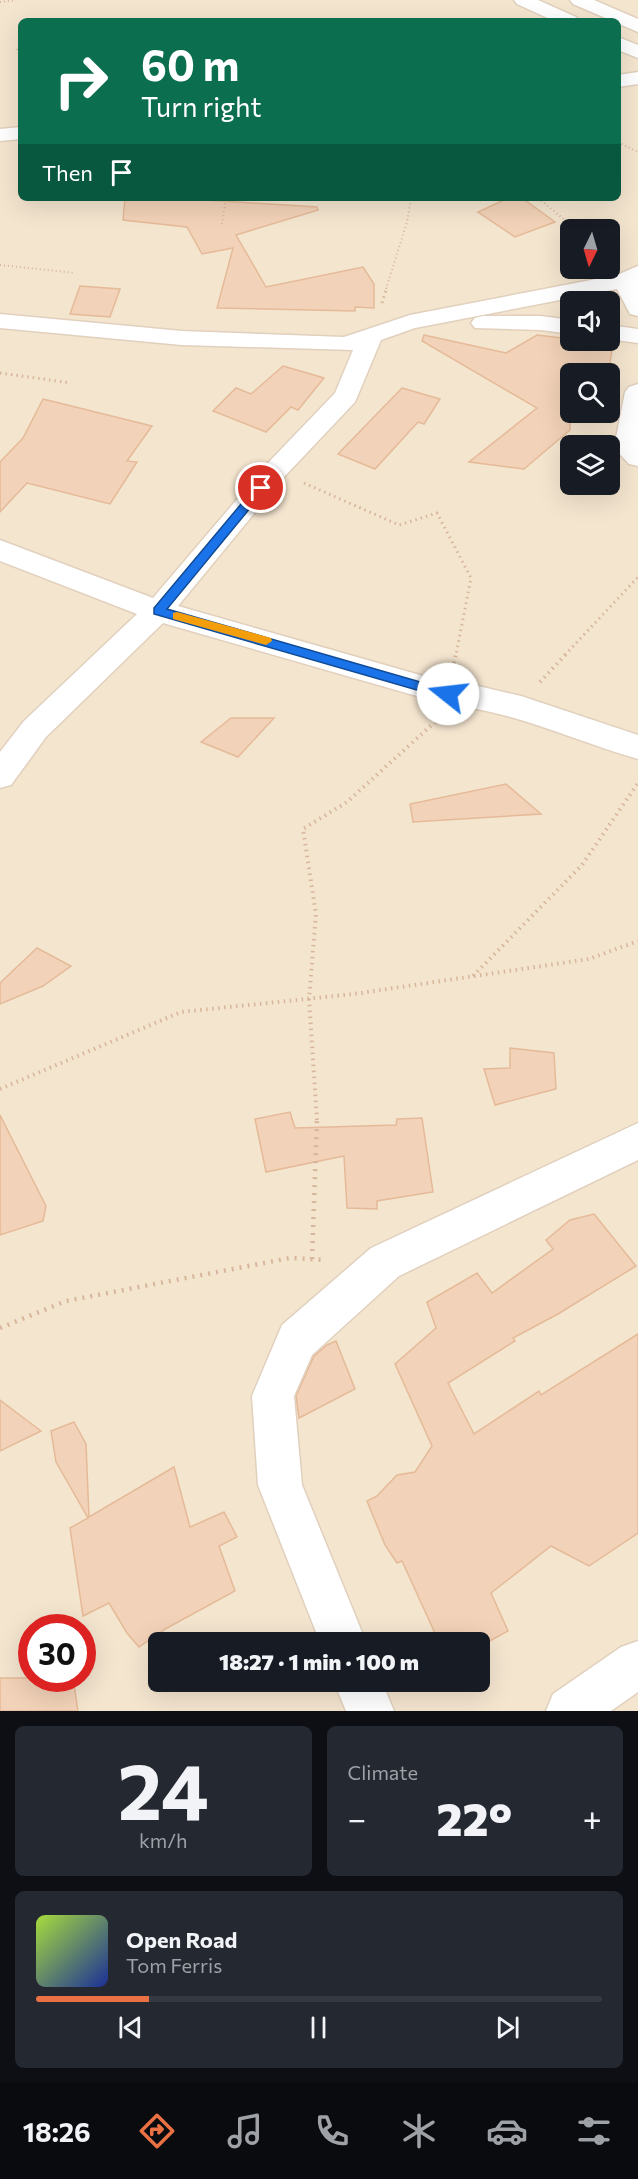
<!DOCTYPE html>
<meta charset="utf-8">
<style>
body{margin:0;font-family:Commissioner,sans-serif;background:#242831;color:#f1f3f6;height:100vh;display:flex;flex-direction:column;font-size:22px;white-space:nowrap}
*{box-sizing:border-box;margin:0}
p{font-size:20px;color:#9ea1a6}
.icon{flex:none;width:33px;height:33px;fill:none;stroke:currentColor;stroke-width:2;stroke-linecap:round;stroke-linejoin:round}
.map{position:relative;height:1711px;overflow:hidden}
.details{display:flex;flex-direction:column;gap:15px;padding:15px;background:#0d0f14;flex:1}
.details>*{flex:none}
.guide{position:absolute;left:18px;top:18px;width:603px;height:183px;border-radius:9px;box-shadow:0 6px 24px #0002;background:#0b6e4f;color:#fff;overflow:hidden}
.needle{width:39px;rotate:185deg}
.fabs{position:absolute;left:560px;top:219px;display:grid;gap:12px}
.fabs a{display:grid;place-items:center;width:60px;height:60px;border-radius:9px;background:#171b24;box-shadow:0 6px 24px #0002;font-size:30px}
.speed{position:absolute;left:18px;top:1614px;display:flex;gap:12px;font-size:30px;font-weight:700;text-align:center}
.speed>*{display:grid;place-content:center;width:78px;height:78px;border-radius:50%;background:#171b24;box-shadow:0 6px 24px #0002;line-height:1}
.speed .limit{border:9px solid #d22;background:#fff;color:#111}
.pin{position:absolute;display:grid;place-items:center;width:51px;height:51px;color:#fff;margin:-26px;border:3px solid #fff;border-radius:50%;box-shadow:0 2px 6px #0007}
.me{position:absolute;width:66px;margin:-33px;rotate:286deg;stroke-linejoin:round;filter:drop-shadow(0 0 4px #0008)}
.turn{display:flex;align-items:center;gap:21px;height:126px;padding:0 24px;font-size:27px}
.turn .icon{width:78px;height:78px;stroke-width:2.5}
.turn b{display:block;font-size:42px;line-height:51px}
.then{display:flex;align-items:center;height:57px;padding:0 24px;background:#0003;gap:12px;font-size:22px}
.big{font-size:45px;font-weight:800;line-height:1.1}
.details .tile{flex:1;display:flex;flex-direction:column;justify-content:center;gap:9px;min-width:0;padding:0 21px;border-radius:9px;background:#242831}
.details .dial{align-items:center;gap:0}
.dial b{font-size:78px;line-height:1}
.song{display:flex;align-items:center;gap:18px}
.cover{width:72px;height:72px;border-radius:9px;background:linear-gradient(135deg,hsl(80 70% 55%),hsl(230 70% 35%))}
.played{height:6px;border-radius:3px;background:linear-gradient(90deg,#ea7143 20%,#363941 20%)}
.keys{display:flex;justify-content:space-around;direction:ltr}
.heat{display:flex;justify-content:space-between;align-items:center;font-size:33px;direction:ltr}
.details .tiles{flex:1;display:grid;gap:15px;grid-template-columns:1fr 1fr}
.tile:last-child{grid-column:span 2}
.trip{position:absolute;left:148px;top:1632px;width:342px;height:60px;border-radius:9px;background:#171b24;box-shadow:0 6px 24px #0002;font-weight:800;line-height:60px;text-align:center}
.tabs{display:flex;height:96px;justify-content:space-around;align-items:center;background:#090b0e;color:#9ea1a6}
.tabs .icon{width:42px;height:42px}
.tabs .current{color:#ea7143}
.tabs b{font-size:27px;color:#f1f3f6}
.map>svg:first-child{display:block}
.residential{fill:#f4e5cf;fill-rule:evenodd}
.building{fill:#f2d2b8;stroke:#e5ba98;stroke-width:1.5}
.lines{fill:none;stroke-linecap:round;stroke-linejoin:round}
.minor-casing{stroke:#e1d0bd;stroke-width:3}
.tertiary-casing{stroke:#e1d0bd;stroke-width:3}
.path-far3{stroke:#d7b69b;stroke-width:2;stroke-dasharray:1 3;stroke-linecap:butt}
.path-far2{stroke:#d7b69b;stroke-width:3;stroke-dasharray:1.5 4;stroke-linecap:butt}
.path-far1{stroke:#d7b69b;stroke-width:4;stroke-dasharray:1.5 4.5;stroke-linecap:butt}
.path{stroke:#d7b69b;stroke-width:4.5;stroke-dasharray:2 6;stroke-linecap:butt}
.minor{fill:#fff;fill-rule:evenodd}
.tertiary{fill:#fff;fill-rule:evenodd}
.route{fill:#1a73e8;stroke:#114b97;stroke-width:1.5}
.slow{fill:#f59e0b}
</style>
<div class="map">
<svg width="638" height="1711" viewBox="0 0 638 1711">
<rect width="100%" height="100%" fill="#fdf3e1"/>
<path class="residential" d="M0,0h638v1711h-638zM21,21h597v177h-597zM570,230h39v38h-39zM570,302h39v38h-39zM570,374h39v38h-39zM570,446h39v38h-39zM32,1628h50v50h-50zM159,1642h321v40h-321z"/>
<g class="building">
<path d="M125,198h48l144,9 1,3 -82,25 30,52 97,-20 11,17v24l-19,-1v4l-138,-3 16,-60 -31,6 -15,-27 -64,-7z"/>
<path d="M508,198h14l33,24 -40,15 -37,-25z"/>
<path d="M80,286l40,3 -10,28 -40,-3z"/>
<path d="M424,335l82,18 31,-18 76,9 -5,30h-38v56l-46,39 -55,-7 68,-54 -115,-67z"/>
<path d="M283,366l41,12 -26,32 -7,-3 -25,25 -53,-21 23,-23 15,6z"/>
<path d="M402,388l38,11 -16,25 -6,-2 -43,47 -37,-15z"/>
<path d="M43,399l109,27 -25,35 10,1 -27,42 -83,-21 -27,29v-50l23,-24z"/>
<path d="M231,718h43l-36,39 -37,-15z"/>
<path d="M506,784l35,30 -128,8 -3,-18z"/>
<path d="M37,948l34,18 -28,20 -43,18v-21z"/>
<path d="M510,1048l44,5 2,36 -61,16 -11,-36 26,-1z"/>
<path d="M290,1112l5,16 101,-3 1,-6 25,-1 11,74 -56,9v8l-30,-1 -3,-52 -78,16 -11,-53z"/>
<path d="M0,1115l46,91 -3,15 -43,14z"/>
<path d="M594,1214l42,52 -78,48 -45,24 2,3 -67,42 26,51 65,-43 2,4 97,-61v199l-49,33 -38,-20 -60,47 17,38 -20,11h-49l-37,-81 -5,2 -12,-18 -18,-44 10,-5 20,-21 18,-3 17,-26 -37,-82 41,-36 -9,-26 50,-29 15,20 61,-44 -7,-9 24,-20z"/>
<path d="M336,1341l19,48 -56,29 -3,-22 18,-40 13,-11z"/>
<path d="M0,1400l41,31 -41,20z"/>
<path d="M74,1422l12,22 3,73 85,-50 16,60 34,-15 13,25 -18,9 16,45 -68,37 -28,19 -12,-14 -18,-30 -26,13 -13,-88 18,-10 -32,-56 -5,-31z"/>
<path d="M0,1678h73l5,33h-78z"/>
</g>
<g class="lines">
<defs>
<g id="minor">
<path d="M638,266v50l-8,-2 -13,-25 -202,39 -34,12 -26,62 -70,74 -107,130 270,77 26,2 47,11 117,39v24c-64,-18 -123,-48 -190,-54l-285,-82 -117,114 -35,48 -11,3v-36l24,-31 113,-107 -137,-53v-21l153,58 114,-134 68,-71 18,-43 -171,-5 -182,-17v-14l182,17 162,6 66,-22 207,-40z"/>
<path d="M483,316h58l29,4v14l-29,-4 -66,-2 -4,-5 4,-5z"/>
<path d="M609,325l29,4v14l-29,-4z"/>
<path d="M638,384v82l-9,-2 -15,-16 11,-56 4,-5z"/>
<path d="M638,1123v37l-239,116 -87,79 -18,41 8,89 64,157h-46l-62,-157 -6,-89 30,-71 89,-77z"/>
<path d="M334,1682h48l12,29h-48z"/>
</g>
<g id="tertiary">
<path d="M514,0h24l38,17 2,4h-24l-37,-17z"/>
<path d="M570,0h24l44,19v13l-65,-28z"/>
<path d="M618,37l20,8v13l-20,-8z"/>
<path d="M638,72v12l-20,3v-12z"/>
<path d="M21,127v12l-21,2v-12z"/>
<path d="M638,1641v51l-27,19h-65l7,-17 68,-47z"/>
</g>
</defs>
<use href="#minor" class="minor-casing"/>
<use href="#tertiary" class="tertiary-casing"/>
<g class="path-far3">
<path d="M0,2l16,-2"/>
<path d="M17,49l4,10"/>
<path d="M618,142l20,10"/>
<path d="M538,198l39,32"/>
<path d="M222,224l4,-26"/>
<path d="M0,265l75,8"/>
<path d="M386,289l21,-67 4,-24"/>
</g>
<g class="path-far2">
<path d="M382,303l5,-16"/>
<path d="M0,373l71,10"/>
<path d="M304,483l95,42 38,-12 34,65 -15,77"/>
<path d="M565,655l73,-78"/>
</g>
<g class="path-far1">
<path d="M454,663l2,-10"/>
<path d="M540,682l27,-29"/>
<path d="M473,976l109,-111 56,-82"/>
<path d="M0,1089l181,-77 173,-18 235,-35 49,-18"/>
<path d="M317,1120l-8,-121 7,-85 -13,-85 44,-27 89,-81"/>
</g>
<g class="path">
<path d="M312,1259l5,-140"/>
<path d="M0,1328l66,-27 224,-43 36,2"/>
</g>
<use href="#minor" class="minor"/>
<use href="#tertiary" class="tertiary"/>
</g>
<path class="route" d="M261,484l6,4 -2,2 -98,119 281,81 4,1v7l-4,1 -294,-85v-6l103,-123z"/>
<path class="slow" d="M177,612l94,26 1,3 -6,4 -93,-26v-6z"/>
</svg>
<div class="fabs">
<a><svg class="needle" viewBox="-14 -14 28 28"><path d="M0-13l5 13h-10z" fill="#e53935"/><path d="M0 13l5-13h-10z" fill="#9ea1a6"/></svg></a>
<a><svg class="icon" aria-label="sound" viewBox="0 0 24 24"><path d="M4 9h4l5-4v14l-5-4H4zM17 9q2 3 0 6"/></svg></a>
<a><svg class="icon" aria-label="search" viewBox="0 0 24 24"><circle cx="10" cy="10" r="6"/><path d="M15 15l6 6"/></svg></a>
<a><svg class="icon" aria-label="layers" viewBox="0 0 24 24"><path d="M12 4l9 5-9 5-9-5zM3 14l9 5 9-5"/></svg></a>
</div>
<div class="speed"><div class="limit">30</div></div>
<div class="pin" style="left:261px;top:488px;background:#d93025"><svg class="icon" aria-label="arrive" viewBox="0 0 24 24"><path d="M6 21V4h12l-3 4 3 4H6"/></svg></div>
<svg class="me" style="left:448px;top:694px" viewBox="-20 -20 40 40"><circle r="19" fill="#fff"/><path d="M0-13L10 11 0 6-10 11z" fill="#1a73e8"/></svg>
<div class="trip">18:27 · 1 min · 100 m</div>
<div class="guide">
<div class="turn"><svg class="icon" aria-label="right" viewBox="0 0 24 24"><path d="M7 20v-9h11M14 6l5 5-5 5"/></svg><div><b>60 m</b>Turn right</div></div>
<div class="then">Then<svg class="icon" aria-label="arrive" viewBox="0 0 24 24"><path d="M6 21V4h12l-3 4 3 4H6"/></svg></div>
</div>
</div>
<section class="details">
<div class="tiles">
<div class="tile dial"><b>24</b><p>km/h</p></div>
<div class="tile"><p>Climate</p>
<div class="heat"><a>−</a><b class="big">22°</b><a>+</a></div>
</div>
<div class="tile">
<div class="song"><i class="cover"></i><div><b>Open Road</b><p>Tom Ferris</p></div></div>
<div class="played"></div>
<div class="keys"><svg class="icon" aria-label="previous" viewBox="0 0 24 24"><path d="M18 5L8 12l10 7zM5 5v14"/></svg><svg class="icon" aria-label="pause" viewBox="0 0 24 24"><path d="M8 5v14M16 5v14"/></svg><svg class="icon" aria-label="next" viewBox="0 0 24 24"><path d="M6 5l10 7-10 7zM19 5v14"/></svg></div>
</div>
</div>
</section>
<nav class="tabs">
<b>18:26</b>
<svg class="icon current" aria-label="directions" viewBox="0 0 24 24"><path d="M12 3l9 9-9 9-9-9zM9 14v-3h6M13 9l2 2-2 2"/></svg>
<svg class="icon" aria-label="music" viewBox="0 0 24 24"><path d="M9 18V5l10-2v13"/><circle cx="6" cy="18" r="3"/><circle cx="16" cy="16" r="3"/></svg>
<svg class="icon" aria-label="phone" viewBox="0 0 24 24"><path d="M5 4h4l2 5-3 2q2 4 5 5l2-3 5 2v4C11 20 4 13 5 4z"/></svg>
<svg class="icon" aria-label="climate" viewBox="0 0 24 24"><path d="M12 3v18M4 7l16 10M4 17L20 7"/></svg>
<svg class="icon" aria-label="car" viewBox="0 0 24 24"><path d="M5 17H2v-5l4-1 3-4h7l3 4 3 1v5h-3M9 17h6M6 11h13"/><circle cx="7" cy="17" r="2"/><circle cx="17" cy="17" r="2"/></svg>
<svg class="icon" aria-label="filters" viewBox="0 0 24 24"><path d="M4 7h16M4 17h16"/><circle cx="9" cy="7" r="2"/><circle cx="15" cy="17" r="2"/></svg>
</nav>
